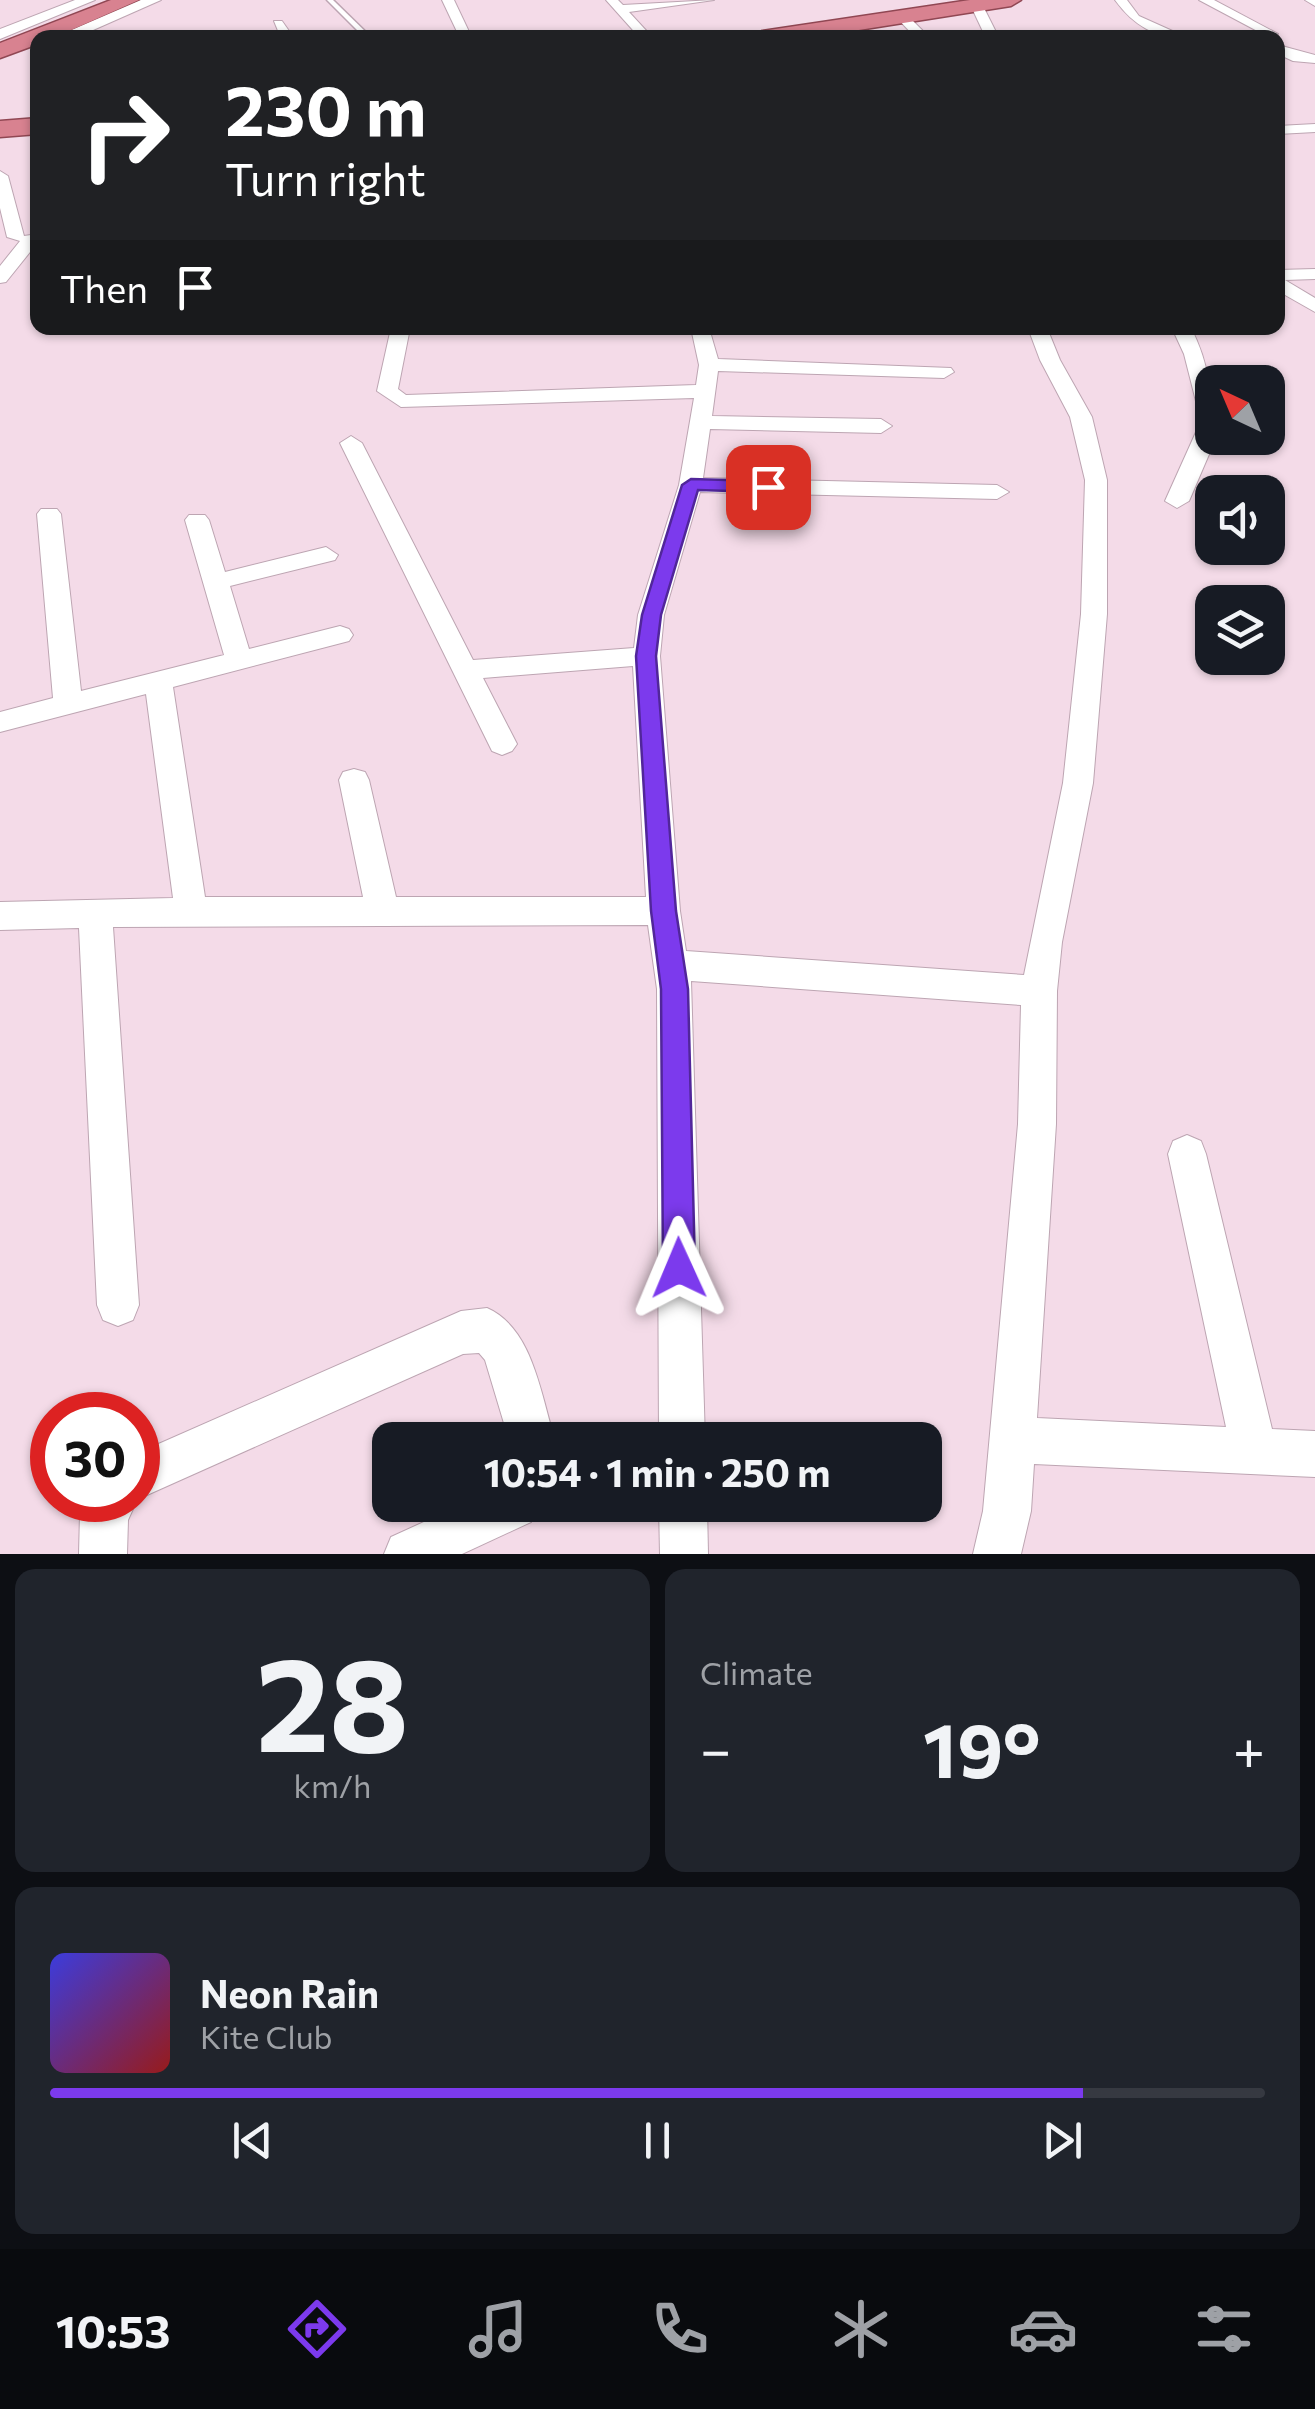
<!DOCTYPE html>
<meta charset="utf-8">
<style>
body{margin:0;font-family:Commissioner,sans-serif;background:#20242c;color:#f1f3f6;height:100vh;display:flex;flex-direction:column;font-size:38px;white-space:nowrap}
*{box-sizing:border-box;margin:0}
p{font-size:32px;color:#9ea1a6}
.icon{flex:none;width:55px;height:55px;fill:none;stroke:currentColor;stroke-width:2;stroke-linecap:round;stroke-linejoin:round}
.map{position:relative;height:1554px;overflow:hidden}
.side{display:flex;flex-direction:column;gap:15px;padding:15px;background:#0d0f14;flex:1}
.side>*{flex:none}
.top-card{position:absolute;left:30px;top:30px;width:1255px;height:305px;border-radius:20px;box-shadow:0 2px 8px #0004;background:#202124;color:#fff;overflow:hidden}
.needle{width:65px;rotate:316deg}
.fabs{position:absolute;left:1195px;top:365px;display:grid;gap:20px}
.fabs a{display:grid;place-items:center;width:90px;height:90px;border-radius:20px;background:#171b24;box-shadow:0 2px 8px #0004;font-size:50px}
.speed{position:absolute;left:30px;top:1392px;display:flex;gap:20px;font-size:50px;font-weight:700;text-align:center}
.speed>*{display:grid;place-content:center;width:130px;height:130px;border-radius:50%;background:#171b24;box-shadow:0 2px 8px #0004;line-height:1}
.speed .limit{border:15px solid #d22;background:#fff;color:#111}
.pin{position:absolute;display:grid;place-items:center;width:85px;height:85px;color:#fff;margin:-42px;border-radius:20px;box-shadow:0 5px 15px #0006}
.me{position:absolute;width:110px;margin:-55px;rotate:359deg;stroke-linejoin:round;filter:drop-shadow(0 0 8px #0008)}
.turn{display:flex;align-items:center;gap:35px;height:210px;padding:0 30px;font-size:45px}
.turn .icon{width:130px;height:130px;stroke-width:2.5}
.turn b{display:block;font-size:70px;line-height:85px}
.then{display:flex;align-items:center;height:95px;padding:0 30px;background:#0003;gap:20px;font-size:38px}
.big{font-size:75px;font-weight:700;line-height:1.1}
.side .card{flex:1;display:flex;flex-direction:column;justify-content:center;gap:15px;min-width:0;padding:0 35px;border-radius:20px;background:#20242c}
.side .dial{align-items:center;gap:0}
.dial b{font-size:130px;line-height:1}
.song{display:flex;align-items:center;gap:30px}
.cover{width:120px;height:120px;border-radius:15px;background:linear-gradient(135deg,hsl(240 70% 55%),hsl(0 70% 35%))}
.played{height:10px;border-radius:5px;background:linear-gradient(90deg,#7c3aed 85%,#363941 85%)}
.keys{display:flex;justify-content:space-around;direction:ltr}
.heat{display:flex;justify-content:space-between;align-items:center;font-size:55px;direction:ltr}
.side .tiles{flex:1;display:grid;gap:15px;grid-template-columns:1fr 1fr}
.card:last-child{grid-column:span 2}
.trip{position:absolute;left:372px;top:1422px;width:570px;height:100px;border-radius:20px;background:#171b24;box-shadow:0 2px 8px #0004;font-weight:700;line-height:100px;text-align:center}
.menu{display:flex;height:160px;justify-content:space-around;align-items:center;background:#090b0e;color:#9ea1a6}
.menu .icon{width:70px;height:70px}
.menu .selected{color:#7c3aed}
.menu b{font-size:45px;color:#f1f3f6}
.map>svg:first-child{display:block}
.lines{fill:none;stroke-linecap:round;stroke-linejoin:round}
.service-casing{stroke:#bda5b2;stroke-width:3}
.minor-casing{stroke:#bda5b2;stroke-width:2}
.tertiary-casing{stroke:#bda5b2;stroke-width:2}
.trunk-casing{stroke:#904753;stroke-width:3}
.service{fill:#fff;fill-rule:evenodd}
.minor{fill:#fff;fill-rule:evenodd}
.tertiary{fill:#fff;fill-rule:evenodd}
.trunk{fill:#d88290;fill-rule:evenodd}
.route{fill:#7c3aed;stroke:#51269a;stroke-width:2.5}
</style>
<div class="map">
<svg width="1315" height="1554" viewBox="0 0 1315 1554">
<rect width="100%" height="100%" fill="#f4dbe8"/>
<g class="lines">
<defs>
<path id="service" d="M327,0h6l39,38h-7z"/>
<g id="minor">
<path d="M442,0h12l18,38h-12z"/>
<path d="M606,0h12l5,5 91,-5 -85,12 24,26h-13z"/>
<path d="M976,0l6,4 17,34h-13l-16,-34z"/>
<path d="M1115,0h12l12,16 49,22c-33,0 -54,-12 -73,-38z"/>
<path d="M1199,0h15l64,34 -18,4 3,-4z"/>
<path d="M1305,0h10v6z"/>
<path d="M901,12l4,1 25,25h-14l-21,-22z"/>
<path d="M274,21h8l12,17h-13z"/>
<path d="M192,32l4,1 3,5h-13z"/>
<path d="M1278,45l37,10v8l-22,-2 -15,-7z"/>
<path d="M1315,124v8l-37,2v-8z"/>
<path d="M0,171l8,5 16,60 14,-2v8l-32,40 -6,1v-17l20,-25 -13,-4 -7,-29z"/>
<path d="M1315,269v10l-30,1 30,18v14l-37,-21v-21z"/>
<path d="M391,328h19l-12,61 8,6 290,-10 3,-20 -8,-37h18l9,31 233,9 3,4 -10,6 -226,-7 -6,45 169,3 11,7 -11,7 -171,-4 -7,49 294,7 12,7 -12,7 -297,-7 -36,123 -4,41 20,255 6,40 338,24 39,-192 18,-169 4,-134 -15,-63 -30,-57 -12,-32h19l13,32 32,57 15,63v134l-14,169 -31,159 -5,49 -1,133 -19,294 189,9 -58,-273 5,-13 14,-6 14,6 5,13 66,275 43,2v46l-281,-13 -3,47 -10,43h-48l10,-43 35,-387 3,-119 -330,-24 14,459h-46l-2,-451 -9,-64 -535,2 26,378 -6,15 -15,6 -15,-6 -6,-15 -18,-377 -79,2v-28l173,-4 -27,-204 -146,38v-20l53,-14 -16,-184 4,-5h16l4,5 20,177 143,-36 -39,-135 4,-5h16l4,5 16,52 101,-25 12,8 -3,5 -105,26 19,63 91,-23 9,3 4,6 -4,6 -176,46 32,210h158l-24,-117 4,-8 11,-3 11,3 4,8 27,117h250l-13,-231 -150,12 34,66 -5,7 -10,4 -10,-4 -152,-308 11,-7 11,7 111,217 161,-12 4,-33 41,-130 15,-87 -293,9 -24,-16z"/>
<path d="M1172,328h19c19,37 21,68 21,110h4l-27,63 -12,7 -12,-7 36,-80 -17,-67z"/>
<path d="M487,1308c46,20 54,88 68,132h-46l-24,-80 -6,-7 -16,1 -325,145v-46l323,-142z"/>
<path d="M86,1500h51l-9,20 -1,34h-48l1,-40z"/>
<path d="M461,1505h77l-7,17 -69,32h-78l7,-17z"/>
<path d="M659,1505h48l1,49h-48z"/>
</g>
<g id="tertiary">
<path d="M75,0h20l-95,39v-10z"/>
<path d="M141,0h20l-86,38h-22z"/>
</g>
<g id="trunk">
<path d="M111,0h28l-86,38h-15v6l-38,14v-15z"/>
<path d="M970,0h51l-10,6 -203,32h-57l11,-7z"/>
<path d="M38,118v16l-38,3v-16z"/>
</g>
</defs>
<use href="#service" class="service-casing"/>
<use href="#minor" class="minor-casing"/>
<use href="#tertiary" class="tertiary-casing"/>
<use href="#trunk" class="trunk-casing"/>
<use href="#service" class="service"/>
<use href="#minor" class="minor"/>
<use href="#tertiary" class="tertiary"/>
<use href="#trunk" class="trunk"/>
</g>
<path class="route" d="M691,479l77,2 9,6 -9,5 -70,-2 -37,125 -5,41 20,255 12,78 7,279 -5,11 -11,5 -11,-5 -5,-11 -2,-279 -10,-78 -15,-255 6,-41 40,-130z"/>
</svg>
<div class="fabs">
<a><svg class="needle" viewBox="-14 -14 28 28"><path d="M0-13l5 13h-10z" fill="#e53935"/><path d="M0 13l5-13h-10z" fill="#9ea1a6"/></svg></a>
<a><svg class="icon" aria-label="sound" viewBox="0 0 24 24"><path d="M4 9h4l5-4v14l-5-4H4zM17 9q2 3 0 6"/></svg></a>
<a><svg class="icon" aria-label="layers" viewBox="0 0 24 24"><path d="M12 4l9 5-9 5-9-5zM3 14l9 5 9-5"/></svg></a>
</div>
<div class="speed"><div class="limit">30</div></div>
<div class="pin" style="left:768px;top:487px;background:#d93025"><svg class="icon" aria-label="arrive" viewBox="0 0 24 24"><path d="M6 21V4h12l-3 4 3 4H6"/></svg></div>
<svg class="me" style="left:679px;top:1268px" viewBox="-20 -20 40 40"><path d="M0-17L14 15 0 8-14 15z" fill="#7c3aed" stroke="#fff" stroke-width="4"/></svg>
<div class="trip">10:54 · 1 min · 250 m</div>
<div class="top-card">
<div class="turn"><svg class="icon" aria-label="right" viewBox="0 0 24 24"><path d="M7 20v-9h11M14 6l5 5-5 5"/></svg><div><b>230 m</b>Turn right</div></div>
<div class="then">Then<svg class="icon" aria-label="arrive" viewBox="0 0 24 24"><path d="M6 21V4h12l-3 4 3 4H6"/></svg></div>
</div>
</div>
<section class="side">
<div class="tiles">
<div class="card dial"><b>28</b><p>km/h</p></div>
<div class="card"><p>Climate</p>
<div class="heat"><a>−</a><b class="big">19°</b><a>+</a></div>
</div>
<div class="card">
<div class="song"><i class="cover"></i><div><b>Neon Rain</b><p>Kite Club</p></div></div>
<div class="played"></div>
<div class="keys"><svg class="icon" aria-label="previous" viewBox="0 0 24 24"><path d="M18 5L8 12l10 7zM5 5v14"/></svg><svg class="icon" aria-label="pause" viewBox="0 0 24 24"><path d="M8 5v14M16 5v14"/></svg><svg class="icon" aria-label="next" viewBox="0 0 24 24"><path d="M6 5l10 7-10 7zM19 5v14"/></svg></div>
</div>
</div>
</section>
<nav class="menu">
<b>10:53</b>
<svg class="icon selected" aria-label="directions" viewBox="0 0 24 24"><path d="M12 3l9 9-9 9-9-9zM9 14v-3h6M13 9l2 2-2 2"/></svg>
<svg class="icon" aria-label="music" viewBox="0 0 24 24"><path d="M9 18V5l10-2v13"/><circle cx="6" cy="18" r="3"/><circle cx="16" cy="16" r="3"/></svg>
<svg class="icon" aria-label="phone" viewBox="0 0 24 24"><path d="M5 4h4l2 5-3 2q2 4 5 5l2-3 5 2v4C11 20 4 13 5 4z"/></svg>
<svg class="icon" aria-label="climate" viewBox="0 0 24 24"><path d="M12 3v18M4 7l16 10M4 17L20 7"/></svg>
<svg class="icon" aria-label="car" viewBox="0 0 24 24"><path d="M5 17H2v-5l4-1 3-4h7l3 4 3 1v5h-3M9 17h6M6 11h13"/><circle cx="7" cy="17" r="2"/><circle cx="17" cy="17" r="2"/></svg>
<svg class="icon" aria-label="filters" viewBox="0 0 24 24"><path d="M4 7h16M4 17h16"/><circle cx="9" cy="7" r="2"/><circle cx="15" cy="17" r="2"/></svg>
</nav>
